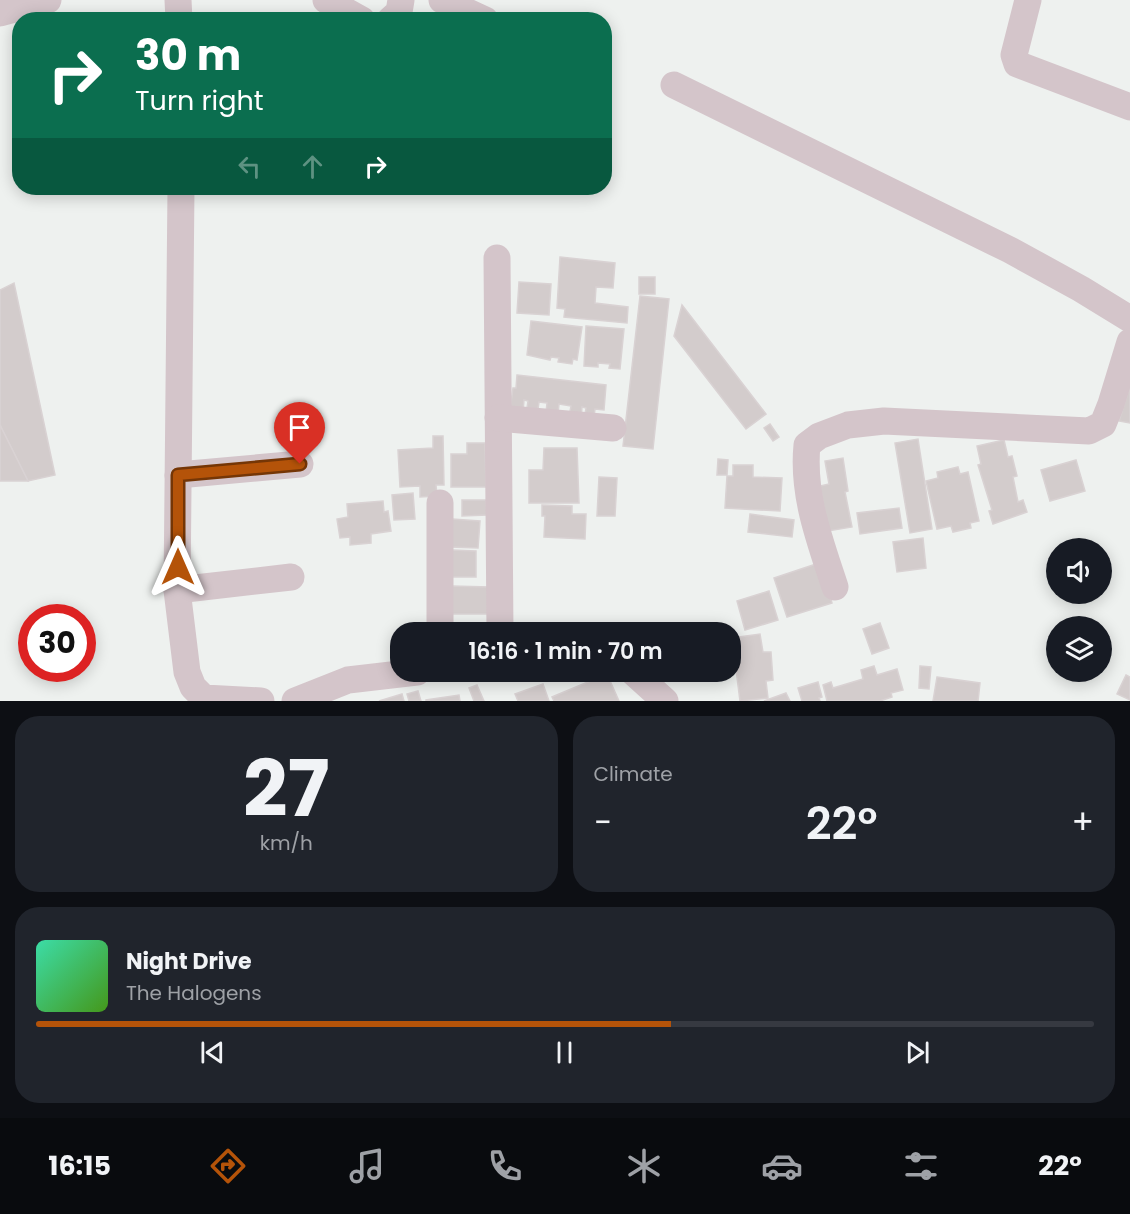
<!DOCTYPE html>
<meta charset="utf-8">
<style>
body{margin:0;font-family:Poppins,sans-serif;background:#20242c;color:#f1f3f6;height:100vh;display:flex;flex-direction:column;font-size:22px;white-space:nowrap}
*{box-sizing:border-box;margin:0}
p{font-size:20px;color:#9ea1a6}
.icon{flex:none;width:33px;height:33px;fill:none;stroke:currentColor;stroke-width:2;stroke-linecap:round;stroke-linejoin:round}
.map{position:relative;height:701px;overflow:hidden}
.sheet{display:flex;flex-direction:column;gap:15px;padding:15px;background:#0d0f14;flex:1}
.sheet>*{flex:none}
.hud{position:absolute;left:12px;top:12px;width:600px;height:183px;border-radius:24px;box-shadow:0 3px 15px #0003;background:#0b6e4f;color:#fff;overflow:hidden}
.tools{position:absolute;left:1046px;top:538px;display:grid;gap:12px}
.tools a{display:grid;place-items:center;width:66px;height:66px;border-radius:50%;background:#171b24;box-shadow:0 3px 15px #0003;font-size:30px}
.speed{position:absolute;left:18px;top:604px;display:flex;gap:12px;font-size:30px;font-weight:700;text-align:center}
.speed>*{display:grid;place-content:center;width:78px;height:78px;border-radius:50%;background:#171b24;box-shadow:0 3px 15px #0003;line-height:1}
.speed .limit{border:9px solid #d22;background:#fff;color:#111}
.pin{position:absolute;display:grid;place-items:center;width:51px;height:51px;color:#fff;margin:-62px -26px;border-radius:50% 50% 50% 0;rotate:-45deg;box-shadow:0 0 6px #0007}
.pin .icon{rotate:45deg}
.me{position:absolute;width:66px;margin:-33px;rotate:0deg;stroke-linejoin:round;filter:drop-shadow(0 0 4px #0008)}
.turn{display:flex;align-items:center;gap:21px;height:126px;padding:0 24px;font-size:27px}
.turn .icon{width:78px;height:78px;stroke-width:2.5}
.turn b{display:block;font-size:42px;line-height:51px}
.lanes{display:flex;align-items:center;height:57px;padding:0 24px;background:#0003;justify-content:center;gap:30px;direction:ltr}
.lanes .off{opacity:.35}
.big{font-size:45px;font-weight:600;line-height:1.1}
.sheet .widget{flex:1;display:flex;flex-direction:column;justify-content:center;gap:9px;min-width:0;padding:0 21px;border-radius:24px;background:#20242c}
.sheet .dial{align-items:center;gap:0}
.dial b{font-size:78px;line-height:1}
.song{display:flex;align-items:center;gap:18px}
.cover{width:72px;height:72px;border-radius:9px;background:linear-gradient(135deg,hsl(160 70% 55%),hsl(100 70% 35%))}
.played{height:6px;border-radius:3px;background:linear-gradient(90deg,#b45309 60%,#363941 60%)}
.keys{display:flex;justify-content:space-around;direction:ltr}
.heat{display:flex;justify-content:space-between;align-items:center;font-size:33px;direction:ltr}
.sheet .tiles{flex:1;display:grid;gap:15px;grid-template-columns:1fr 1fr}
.widget:last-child{grid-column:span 2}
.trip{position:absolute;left:390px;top:622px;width:351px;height:60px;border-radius:24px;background:#171b24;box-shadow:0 3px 15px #0003;font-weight:600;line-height:60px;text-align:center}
.tab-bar{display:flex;height:96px;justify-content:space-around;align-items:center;background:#090b0e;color:#9ea1a6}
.tab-bar .icon{width:42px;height:42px}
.tab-bar .selected{color:#b45309}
.tab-bar b{font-size:27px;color:#f1f3f6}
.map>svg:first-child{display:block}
.building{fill:#d3cccc;stroke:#d9d2d3;stroke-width:1.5}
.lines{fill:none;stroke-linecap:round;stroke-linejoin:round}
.minor{stroke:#d4c5ca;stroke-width:27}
.route-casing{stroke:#753606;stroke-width:15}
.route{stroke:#b45309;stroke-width:10}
</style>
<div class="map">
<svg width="1130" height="701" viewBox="0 0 1130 701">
<rect width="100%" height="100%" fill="#eef1ef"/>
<g class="building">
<path d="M560,257l55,6 -2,25 -17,-1 -1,16 33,4 -1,16 -63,-6 1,-8 -8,-1z"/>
<rect x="639" y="277" width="16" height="17"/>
<path d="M519,282l32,2 -2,31 -32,-2z"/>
<path d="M14,283l41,192 -27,6 -28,-56v-135z"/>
<path d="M640,296l29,3 -16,150 -30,-3z"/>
<path d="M682,305l84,109 -20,15 -72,-93z"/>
<path d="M531,321l51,6 -5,33 -4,-1 -1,5 -14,-2 1,-4 -8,-1 -1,3 -23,-5z"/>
<path d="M586,326l38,3 -4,40 -11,-1 1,-4 -12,-1v4l-14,-1z"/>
<path d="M517,375l89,10 -2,25 -9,-1 -1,8 -9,-2 1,-7 -4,-1 -1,12 -12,-2 2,-11 -12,-2 -1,10 -12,-1 1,-10 -8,-1 -1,7 -11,-1 1,-7 -4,-1 -1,12 -13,-2 3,-22h3z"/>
<path d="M1130,386v37l-11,-2z"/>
<path d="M770,424l9,13 -6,4 -9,-13z"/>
<path d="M0,425l28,56h-28z"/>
<path d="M433,436h10l1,49h-8l1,11 -17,1v-11l-20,1 -2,-37 35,-2z"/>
<path d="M918,439l14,90 -22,4 -15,-90z"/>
<path d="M1004,440l4,17 4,-1 5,20 -4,1 5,25 5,-2 4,12 -34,12 -4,-13 3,-1 -14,-45 3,-1 -4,-18z"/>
<path d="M467,443h18l1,44h-35v-33h16z"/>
<path d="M544,448h33l2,55h-50v-33h14z"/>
<path d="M843,458l5,33 -3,1 7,35 -24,4 -8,-45 9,-2 -4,-23z"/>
<path d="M718,459l10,1 -1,15h-10z"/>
<path d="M1076,460l9,31 -35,10 -9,-31z"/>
<path d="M733,465h20v12l29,1 -2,33 -55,-3 2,-32h6z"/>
<path d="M958,467l2,7 8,-2 11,49 -9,2 1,5 -18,4 -2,-6 -14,3 -11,-48 12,-3 -1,-6z"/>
<path d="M599,477l18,1 -2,38h-18z"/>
<path d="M413,493l2,26 -21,1 -2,-25z"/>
<path d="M462,500h24l1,15 -25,1z"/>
<path d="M383,501l1,11 4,-1 3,20 -20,3v9l-21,2v-8l-10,1 -3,-19 11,-2 -1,-13z"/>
<path d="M542,505l30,1v8h14l-1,25 -41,-2 1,-21h-3z"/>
<path d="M899,508l3,20 -42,6 -3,-21z"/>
<path d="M750,514l44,6 -2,17 -44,-5z"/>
<path d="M452,519l28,2 -2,27 -28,-1z"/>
<path d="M923,538l3,30 -29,4 -4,-30z"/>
<path d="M452,550l24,1v26h-25z"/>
<path d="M819,563l13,40 -45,14 -13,-39z"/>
<path d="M451,586l39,1 -1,27h-39z"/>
<path d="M769,591l9,29 -33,10 -8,-29z"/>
<path d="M880,623l9,25 -17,6 -9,-25z"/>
<path d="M760,634l3,18h8l2,28 -7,1 2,17 -28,3 -8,-63z"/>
<path d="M874,666l3,9 20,-6 6,21 -12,3 1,4 -12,4h-53l-4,-16 8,-3 2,6 30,-9 -2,-9z"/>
<path d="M920,666l11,1 -2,22 -10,-1z"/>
<path d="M607,674l12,27h-65l-2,-4z"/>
<path d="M1126,675l4,2v23l-13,-6z"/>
<path d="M937,677l43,6 -2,18h-45z"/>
<path d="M818,682l4,15 -3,1 1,3h-18l-4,-13z"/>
<path d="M543,684l6,17h-31l-3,-7z"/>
<path d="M477,685l7,16h-10l-5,-13z"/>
<path d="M418,691l3,10h-12l-2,-7z"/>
<path d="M786,693l4,8h-26z"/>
<path d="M402,694l2,7h-25z"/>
<path d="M459,695l1,6h-34v-1z"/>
</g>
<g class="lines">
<g class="minor">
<path d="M178,0l1,20"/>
<path d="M326,0l36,20"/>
<path d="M442,0l43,20"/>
<path d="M1028,0l-14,55 3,9 113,43"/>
<path d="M0,13l48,-13"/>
<path d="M390,20l9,-8 2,-12"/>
<path d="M674,85l336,165 71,39 49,30"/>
<path d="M181,188l-4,402 10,82 6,15 11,11 57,3"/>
<path d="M497,258l3,375"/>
<path d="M498,418l115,10"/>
<path d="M178,475l122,-11"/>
<path d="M835,587c-15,-46 -33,-92 -28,-142l12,-9 29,-11 36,-4 205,10 14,-7 8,-20 19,-62"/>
<path d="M177,590l114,-13"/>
<path d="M440,633v-130"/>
<path d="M633,672l32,29"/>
<path d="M295,701l53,-21 69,-8"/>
</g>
</g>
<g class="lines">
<defs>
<path id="route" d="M178,567v-92l122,-11"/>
</defs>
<use href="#route" class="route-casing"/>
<use href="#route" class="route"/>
</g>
</svg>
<div class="tools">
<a><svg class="icon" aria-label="sound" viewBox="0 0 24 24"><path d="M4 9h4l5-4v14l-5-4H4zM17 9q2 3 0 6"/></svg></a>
<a><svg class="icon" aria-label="layers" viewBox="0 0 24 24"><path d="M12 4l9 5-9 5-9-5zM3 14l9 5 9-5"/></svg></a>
</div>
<div class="speed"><div class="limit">30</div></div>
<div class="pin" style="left:300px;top:464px;background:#d93025"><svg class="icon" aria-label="arrive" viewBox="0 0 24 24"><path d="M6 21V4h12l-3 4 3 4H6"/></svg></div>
<svg class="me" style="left:178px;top:567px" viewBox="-20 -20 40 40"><path d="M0-17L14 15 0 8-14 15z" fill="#b45309" stroke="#fff" stroke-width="4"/></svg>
<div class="trip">16:16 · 1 min · 70 m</div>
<div class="hud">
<div class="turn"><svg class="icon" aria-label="right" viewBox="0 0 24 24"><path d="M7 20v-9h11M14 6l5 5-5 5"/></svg><div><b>30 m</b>Turn right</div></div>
<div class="lanes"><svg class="icon off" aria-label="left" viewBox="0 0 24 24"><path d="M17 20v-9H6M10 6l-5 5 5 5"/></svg><svg class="icon off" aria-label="ahead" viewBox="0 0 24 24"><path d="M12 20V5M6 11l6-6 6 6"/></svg><svg class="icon" aria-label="right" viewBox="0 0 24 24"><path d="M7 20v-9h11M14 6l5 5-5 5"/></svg></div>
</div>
</div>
<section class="sheet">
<div class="tiles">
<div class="widget dial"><b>27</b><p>km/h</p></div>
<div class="widget"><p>Climate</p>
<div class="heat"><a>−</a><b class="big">22°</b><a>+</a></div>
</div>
<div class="widget">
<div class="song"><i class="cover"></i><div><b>Night Drive</b><p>The Halogens</p></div></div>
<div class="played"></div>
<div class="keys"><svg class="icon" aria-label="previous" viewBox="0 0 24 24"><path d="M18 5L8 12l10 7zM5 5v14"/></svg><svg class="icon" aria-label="pause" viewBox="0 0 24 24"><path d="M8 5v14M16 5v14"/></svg><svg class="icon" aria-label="next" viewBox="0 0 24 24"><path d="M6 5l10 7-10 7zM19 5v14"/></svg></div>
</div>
</div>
</section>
<nav class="tab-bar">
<b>16:15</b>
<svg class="icon selected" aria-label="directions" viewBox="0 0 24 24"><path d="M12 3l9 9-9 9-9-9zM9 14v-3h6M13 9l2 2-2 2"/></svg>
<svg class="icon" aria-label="music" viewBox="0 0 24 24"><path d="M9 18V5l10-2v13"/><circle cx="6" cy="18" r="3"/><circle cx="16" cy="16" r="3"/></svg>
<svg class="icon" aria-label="phone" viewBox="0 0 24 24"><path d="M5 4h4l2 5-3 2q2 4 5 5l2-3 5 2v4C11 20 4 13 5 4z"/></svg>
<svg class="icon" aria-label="climate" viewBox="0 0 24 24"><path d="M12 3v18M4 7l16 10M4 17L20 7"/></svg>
<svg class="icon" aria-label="car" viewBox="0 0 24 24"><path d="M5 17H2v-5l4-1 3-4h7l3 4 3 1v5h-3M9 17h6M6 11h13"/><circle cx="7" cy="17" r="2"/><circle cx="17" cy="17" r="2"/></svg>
<svg class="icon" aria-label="filters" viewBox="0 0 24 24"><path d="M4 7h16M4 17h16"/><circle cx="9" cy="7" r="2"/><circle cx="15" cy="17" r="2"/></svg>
<b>22°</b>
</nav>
